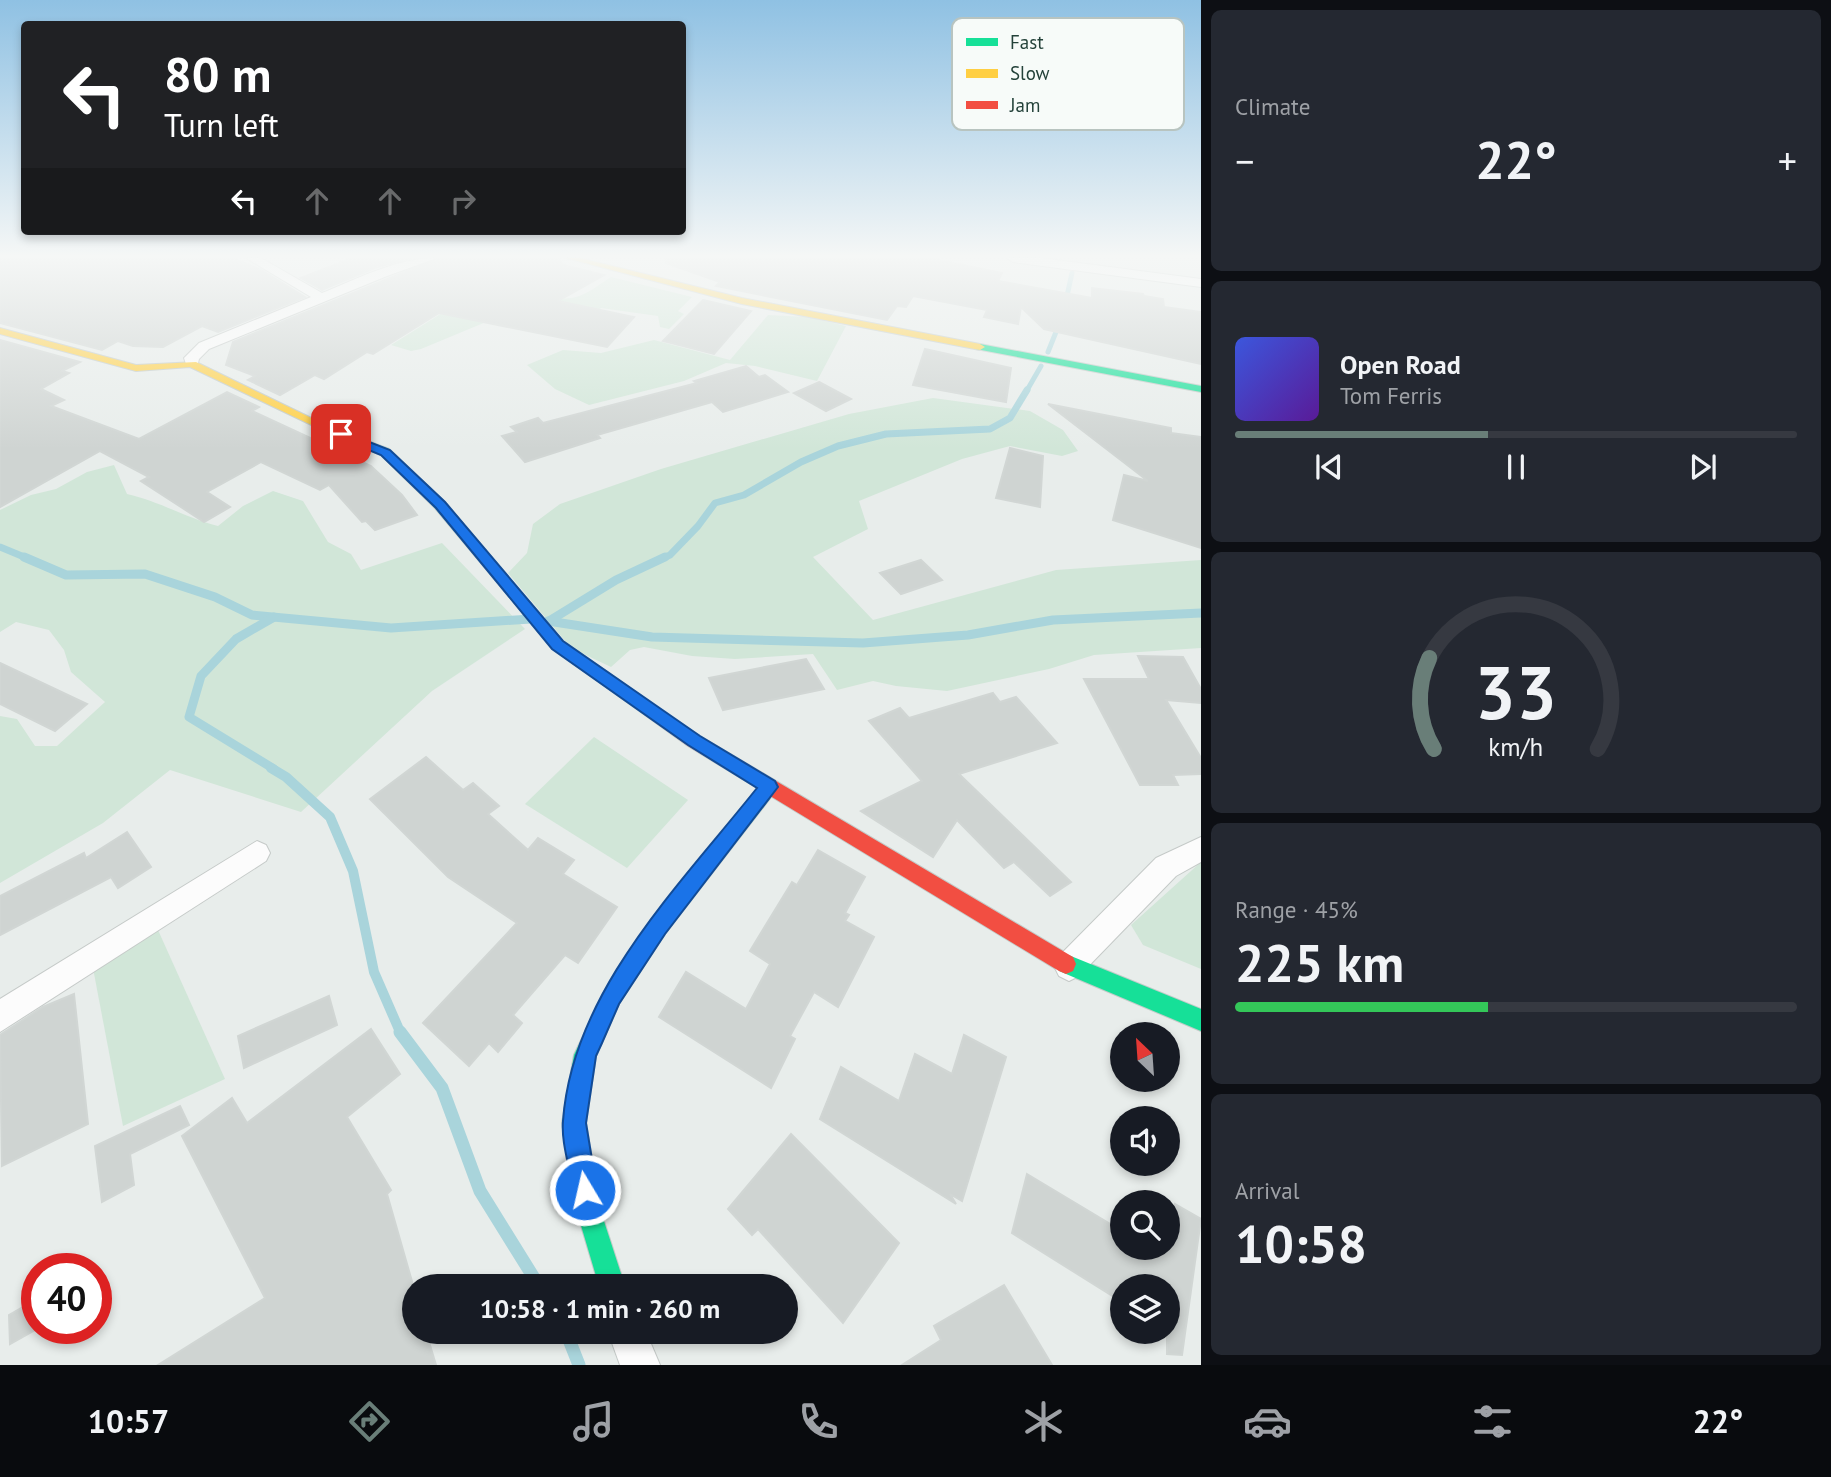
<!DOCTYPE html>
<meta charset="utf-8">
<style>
body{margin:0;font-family:"PT Sans",sans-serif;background:#242831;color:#f1f3f6;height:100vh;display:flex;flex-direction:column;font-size:26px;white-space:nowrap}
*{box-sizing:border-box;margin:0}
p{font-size:23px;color:#9ea1a6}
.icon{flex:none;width:38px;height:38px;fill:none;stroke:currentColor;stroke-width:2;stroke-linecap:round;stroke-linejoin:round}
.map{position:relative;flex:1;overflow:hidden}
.details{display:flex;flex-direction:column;gap:10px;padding:10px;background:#0d0f14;width:630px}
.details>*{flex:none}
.banner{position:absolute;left:21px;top:21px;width:665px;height:214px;border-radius:7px;box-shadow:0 4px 10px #0003;background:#202124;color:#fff;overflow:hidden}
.needle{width:46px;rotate:335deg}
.controls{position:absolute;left:1110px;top:1022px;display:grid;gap:14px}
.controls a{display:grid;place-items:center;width:70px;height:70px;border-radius:50%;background:#171b24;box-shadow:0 4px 10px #0003;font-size:35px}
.speed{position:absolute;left:21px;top:1253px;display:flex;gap:14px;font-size:35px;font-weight:700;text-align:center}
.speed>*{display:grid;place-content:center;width:91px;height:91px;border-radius:50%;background:#171b24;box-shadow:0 4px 10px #0003;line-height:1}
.speed .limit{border:10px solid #d22;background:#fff;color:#111}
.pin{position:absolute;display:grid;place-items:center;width:60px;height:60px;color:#fff;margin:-30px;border-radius:14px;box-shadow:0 4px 10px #0006}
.me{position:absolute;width:77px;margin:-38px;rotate:351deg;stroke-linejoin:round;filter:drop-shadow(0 0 5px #0008)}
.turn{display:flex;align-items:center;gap:24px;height:147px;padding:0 28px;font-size:32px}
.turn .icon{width:91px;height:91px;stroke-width:2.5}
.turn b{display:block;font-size:49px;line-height:60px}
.lanes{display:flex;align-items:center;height:66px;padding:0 28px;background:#0003;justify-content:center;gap:35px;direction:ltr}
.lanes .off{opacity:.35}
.big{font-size:52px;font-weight:600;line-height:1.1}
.details .tile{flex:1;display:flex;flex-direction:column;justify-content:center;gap:10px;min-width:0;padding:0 24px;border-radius:10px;background:#242831}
.details .dial{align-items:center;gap:0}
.dial svg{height:182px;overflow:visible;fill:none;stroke:#363941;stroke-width:7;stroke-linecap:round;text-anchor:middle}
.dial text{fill:#f1f3f6;stroke:none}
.song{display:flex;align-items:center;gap:21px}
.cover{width:84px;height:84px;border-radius:10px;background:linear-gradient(135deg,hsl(230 70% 55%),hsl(270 70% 35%))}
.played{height:7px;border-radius:4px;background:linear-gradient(90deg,#697e78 45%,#363941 45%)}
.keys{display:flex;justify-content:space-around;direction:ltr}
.heat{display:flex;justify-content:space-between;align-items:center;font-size:38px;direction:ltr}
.charge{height:10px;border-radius:5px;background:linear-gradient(90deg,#34c759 45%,#363941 0)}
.trip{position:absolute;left:402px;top:1274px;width:396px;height:70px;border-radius:35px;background:#171b24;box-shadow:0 4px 10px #0003;font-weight:600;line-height:70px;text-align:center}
.tab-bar{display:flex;height:112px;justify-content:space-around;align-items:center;background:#090b0e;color:#9ea1a6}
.tab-bar .icon{width:49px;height:49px}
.tab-bar .on{color:#697e78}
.tab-bar b{font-size:32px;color:#f1f3f6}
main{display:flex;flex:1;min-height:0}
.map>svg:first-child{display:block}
.green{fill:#d1e6d8}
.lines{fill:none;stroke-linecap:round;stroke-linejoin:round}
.stream-far4{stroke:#a9d4db;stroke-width:5}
.stream-far3{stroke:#a9d4db;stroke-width:7}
.stream-far2{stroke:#a9d4db;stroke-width:9}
.stream-far1{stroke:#a9d4db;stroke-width:10}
.stream{stroke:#a9d4db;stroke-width:13}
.building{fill:#cfd4d2;stroke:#d1d6d4;stroke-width:2}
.street-casing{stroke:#c5cac8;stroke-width:2}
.fast-casing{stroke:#c3cbc8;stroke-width:2}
.slow-casing{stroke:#c3cbc8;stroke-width:2}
.jam-casing{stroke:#c3cbc8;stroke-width:2}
.street{fill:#fcfcfc;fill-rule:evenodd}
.fast{fill:#16e098;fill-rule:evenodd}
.slow{fill:#ffcf43;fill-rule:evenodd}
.jam{fill:#f24e42;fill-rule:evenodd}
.route{fill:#1a73e8;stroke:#114b97;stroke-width:2}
.key{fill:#f7fbf9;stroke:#b8c4c0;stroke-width:2}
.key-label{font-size:19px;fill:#24423a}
</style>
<main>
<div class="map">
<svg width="1201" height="1365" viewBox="0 0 1201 1365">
<rect width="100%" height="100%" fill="#e8edeb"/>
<g class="green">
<path d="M611,277l81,20 -14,14 6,3 -15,15 -9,-2 -2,-11 -57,-8 -11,10 -104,4 -65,27 -10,2 -20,-6 59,-37 105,-11c23,6 37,-8 56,-20z"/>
<path d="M768,315l39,2 39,9 -29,55 -62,-15 -29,-3 -42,18 -95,24 -34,-16 -28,-24 36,-15 38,3 53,-13 76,20z"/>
<path d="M933,398l97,13 33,19 15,21 -16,5 -52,-10 -48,13 -103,42 9,28 -55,28 60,63 183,-50 145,-10v88l-107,7 -45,14 -102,22 -51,-5 -23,-5 -36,9 -24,-36 -78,5 -43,-3 -48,-9 -14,3 -19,17 -40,-19 -63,-75 19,-20 6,-29 27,-20 101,-35 188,-55z"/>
<path d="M114,465l13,29c32,7 59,24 91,32l25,-20 30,-15 30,10 25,41 23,12 10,16 81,-27 83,86 -93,62 -131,121 -131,-42 -67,53 -103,60v-167l17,3 18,27h22l48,-44 -34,-30 -7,-22 -15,-20 -33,-8 -16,10v-122l31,-15 25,-6 31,-17z"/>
<path d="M594,737l94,63 -61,68 -102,-64z"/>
<path d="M1201,862v107l-58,-24 -12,-20z"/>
<path d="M158,930l67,149 -102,47 -31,-163z"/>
</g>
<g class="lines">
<g class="stream-far4">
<path d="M1065,305l7,-32"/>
<path d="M1048,352l12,-30"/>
<path d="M1026,392l15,-26"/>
</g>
<g class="stream-far3">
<path d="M0,547l29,12"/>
<path d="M661,559l9,-4 28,-29 17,-23 29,-8 57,-33 37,-16 48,-12 104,-5 20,-11 17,-28"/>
</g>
<g class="stream-far2">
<path d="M24,557l42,18 79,-1 70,23 37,18 139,13 140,-9"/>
<path d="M548,621l104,16 211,6 105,-8 85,-15 148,-7"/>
<path d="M549,621l67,-41 49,-23"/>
<path d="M274,769l-85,-52 12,-41 35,-37 38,-22"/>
</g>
<path class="stream-far1" d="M271,768l15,9 44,40 23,54 21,101 27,62"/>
<g class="stream">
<path d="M400,1032l42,56 38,103 59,95"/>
<path d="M566,1332l13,33"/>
</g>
</g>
<g class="building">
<path d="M0,258h233l28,12 44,27 -87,35 -16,-6 -39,21 -30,-1 -15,-5 -16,9 -102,-27z"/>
<path d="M352,258h60l-35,9 -55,23 -21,-12z"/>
<path d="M439,258h119l5,7 41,10 -46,26 76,16 -27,30 -168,-34 -66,41 -6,-2 -43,27 -9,-4 -35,20 -32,-15 7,-4 -29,-11 7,-23z"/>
<path d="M667,258h261l74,15 -4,8 94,17v-10l51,6 1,2 19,3 1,8 37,5v52l-157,-35 -23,-22 -3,17 -34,-7 3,-7 -74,-14 -7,11 -9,-1 -10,14 -171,-34 4,-4 -54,-19z"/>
<path d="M703,300l48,11 -37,43 -51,-13z"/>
<path d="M0,340l80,22 -18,9 7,2 -28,16 23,11 -13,6 88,33 88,-47 32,15 -7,4 119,55 31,29 15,20 -42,15 -9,-9 -4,1 -33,-37 -9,5 -59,-28 -54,30 23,15 -26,15 -63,-41 8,-4 -49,-26 -100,56z"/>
<path d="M925,349l86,19 -5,34 -93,-17z"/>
<path d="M746,366l13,11 6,-2 23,17 -65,20 -11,-10 -115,33 3,3 -75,24 -23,-26 15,-4 -6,-5 27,-9 5,5 154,-40 -3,-2z"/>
<path d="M819,382l32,17 -25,12 -32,-18z"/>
<path d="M1048,404l123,24v5l30,4v111l-88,-28 11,-45 24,6z"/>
<path d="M1010,448l33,8 -3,51 -44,-9z"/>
<path d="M921,560l21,20 -41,14 -21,-21z"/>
<path d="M1138,656l45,1 18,32v14l-35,-3 35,58v16l-28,1 5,10h-38l-56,-106h65z"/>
<path d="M806,659l18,30 -101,21 -14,-32z"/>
<path d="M0,663l87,41 -32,27 -55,-27z"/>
<path d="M993,693l7,9 16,-5 41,46 -98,31 112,108 -21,14 -36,-34 -10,6 -47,-48 -24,37 -72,-46 61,-30 -53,-60 31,-13 9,10z"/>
<path d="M426,757l37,33 10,-7 26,23 -11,8 40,36 10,-12 36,22 -11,14 54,33 -39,56 -13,-8 -52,60 9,8 -24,29 -9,-9 -20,23 -46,-43 94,-100 -69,-46 -78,-78z"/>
<path d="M127,832l24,35 -33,21 -7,-11 -111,58v-39l84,-43 2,5z"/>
<path d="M818,850l47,27 -20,36 4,2 -4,6 29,16 -36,70 -24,-15 -24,44 5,3 -24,49 -112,-71 27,-45 60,37 24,-45 -20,-13 42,-69 5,3z"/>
<path d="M74,994l14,130 -86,42 -2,-131 43,-28z"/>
<path d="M329,996l8,29 -93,43 -6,-32z"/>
<path d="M371,1029l29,45 -53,43 44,73 -4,4 28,98v40h11l10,33h-278l107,-67 -83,-162 50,-38 15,25z"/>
<path d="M964,1035l42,22 -44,144 -12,-7 6,10 -136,-85 21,-52 58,34 16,-47 37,20z"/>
<path d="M180,1106l9,19 -59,29 4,31 -32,17 -7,-56z"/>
<path d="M791,1134l108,109 -56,80 -85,-94 -6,6 -24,-26z"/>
<path d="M1027,1174l95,57v17h45l8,-44 26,15 -19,136 -15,-1v-68h-45v16l-110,-69z"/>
<path d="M1004,1285l48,80h-150l39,-25 -7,-14z"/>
<path d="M37,1299v30l-27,15 -1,-29z"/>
</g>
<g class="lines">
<defs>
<g id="street">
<path d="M246,258h15l61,35c37,-15 75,-35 115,-35l-50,18 -178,73 -10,10 -2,8h-10l-3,-9 15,-15 112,-46z"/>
<path d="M1007,258h34l160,21v8l-188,-25z"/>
<path d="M1201,837v25l-25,14 -97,100 -10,5 -10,-5 -5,-10 5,-10 97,-98z"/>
<path d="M257,841l9,4 4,8 -4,8 -266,171v-33z"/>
<path d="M608,1332h38l14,33h-40z"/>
</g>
<g id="fast">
<path d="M980,344l221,42v6l-225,-43v-4z"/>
<path d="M328,426l61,23 56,53 118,139 94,66 2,4 -2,4h-12l-92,-66 -118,-141 -54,-53 -57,-24 -2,-2z"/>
<path d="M769,780l6,2 3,5 -3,5 -110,142 -46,70 -23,52 -10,67 15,89 24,74h-26l-22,-74 -15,-89 12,-68 31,-65 46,-70 112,-138z"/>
<path d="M1066,954l135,55v22l-142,-60 -3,-7 3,-7z"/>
</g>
<g id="slow">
<path d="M566,258h14l162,40 238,46 5,3 -5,3 -238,-46z"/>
<path d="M0,328l136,37 60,-3 138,67 -10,2 -134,-64 -54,4 -136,-37z"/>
</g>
<path id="jam" d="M651,705l49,31 373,221 3,7 -3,7 -7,3 -7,-3 -371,-225 -43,-31 -2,-4 2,-4z"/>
</defs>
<use href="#street" class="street-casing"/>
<use href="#fast" class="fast-casing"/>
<use href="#slow" class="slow-casing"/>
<use href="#jam" class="jam-casing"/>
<use href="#street" class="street"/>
<use href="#fast" class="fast"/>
<use href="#slow" class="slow"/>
<use href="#jam" class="jam"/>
</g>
<linearGradient id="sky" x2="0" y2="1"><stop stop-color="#8fc1e3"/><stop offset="0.57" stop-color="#f5f7f6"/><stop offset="1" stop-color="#f5f7f6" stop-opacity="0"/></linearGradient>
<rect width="1201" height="449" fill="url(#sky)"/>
<path class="route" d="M341,431l49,19 55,52 118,139 137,95 75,45 3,6 -113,147 -46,70 -17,39 -6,13 -10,67 11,67 -3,8 -9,4 -8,-4 -4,-8c-3,-22 -12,-48 -10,-69 9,-130 117,-236 194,-333l-69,-43 -136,-96 -116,-141 -55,-53 -44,-18 -2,-3z"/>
<rect x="952" y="18" width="232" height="112" rx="10" class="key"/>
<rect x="966" y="38" width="32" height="8" fill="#16e098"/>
<rect x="966" y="69" width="32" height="9" fill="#ffcf43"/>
<rect x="966" y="101" width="32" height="8" fill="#f24e42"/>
<g class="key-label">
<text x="1010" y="49">Fast</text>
<text x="1010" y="80">Slow</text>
<text x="1010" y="112">Jam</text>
</g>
</svg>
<div class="controls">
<a><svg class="needle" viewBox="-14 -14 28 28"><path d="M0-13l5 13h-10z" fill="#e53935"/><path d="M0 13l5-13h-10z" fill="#9ea1a6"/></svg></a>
<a><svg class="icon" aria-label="sound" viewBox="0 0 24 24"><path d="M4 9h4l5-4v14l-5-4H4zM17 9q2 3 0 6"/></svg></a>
<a><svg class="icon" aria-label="search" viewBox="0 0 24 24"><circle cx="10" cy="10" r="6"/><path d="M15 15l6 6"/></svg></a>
<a><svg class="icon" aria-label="layers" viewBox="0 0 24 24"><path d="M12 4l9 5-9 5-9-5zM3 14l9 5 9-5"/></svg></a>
</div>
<div class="speed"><div class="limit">40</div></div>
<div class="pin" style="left:341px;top:434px;background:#d93025"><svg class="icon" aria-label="arrive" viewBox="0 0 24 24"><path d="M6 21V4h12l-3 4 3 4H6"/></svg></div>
<svg class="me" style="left:585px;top:1190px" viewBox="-20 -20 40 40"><circle r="17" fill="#1a73e8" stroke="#fff" stroke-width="3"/><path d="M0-11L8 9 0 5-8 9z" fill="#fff"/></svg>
<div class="trip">10:58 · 1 min · 260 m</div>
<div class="banner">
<div class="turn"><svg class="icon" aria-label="left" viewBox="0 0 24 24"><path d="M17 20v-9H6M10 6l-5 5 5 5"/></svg><div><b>80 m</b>Turn left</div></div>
<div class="lanes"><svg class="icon" aria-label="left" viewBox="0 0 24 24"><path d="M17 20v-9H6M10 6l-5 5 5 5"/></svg><svg class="icon off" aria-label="ahead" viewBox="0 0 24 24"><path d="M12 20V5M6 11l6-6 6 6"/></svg><svg class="icon off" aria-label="ahead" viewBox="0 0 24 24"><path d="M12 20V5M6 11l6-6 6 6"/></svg><svg class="icon off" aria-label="right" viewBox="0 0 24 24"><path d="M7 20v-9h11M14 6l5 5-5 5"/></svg></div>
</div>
</div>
<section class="details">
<div class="tile"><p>Climate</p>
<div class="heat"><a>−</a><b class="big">22°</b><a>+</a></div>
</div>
<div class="tile">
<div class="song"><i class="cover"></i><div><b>Open Road</b><p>Tom Ferris</p></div></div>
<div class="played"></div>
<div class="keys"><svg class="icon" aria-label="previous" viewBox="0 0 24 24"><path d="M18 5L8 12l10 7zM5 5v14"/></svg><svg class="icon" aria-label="pause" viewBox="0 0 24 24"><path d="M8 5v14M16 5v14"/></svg><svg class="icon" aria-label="next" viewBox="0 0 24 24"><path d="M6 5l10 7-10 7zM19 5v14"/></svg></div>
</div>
<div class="tile dial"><svg viewBox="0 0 100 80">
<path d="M14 69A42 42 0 1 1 86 69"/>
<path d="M14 69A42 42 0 0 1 12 29" stroke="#697e78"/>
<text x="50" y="56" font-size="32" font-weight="700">33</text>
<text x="50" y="72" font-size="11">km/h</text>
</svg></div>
<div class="tile"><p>Range · 45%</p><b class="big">225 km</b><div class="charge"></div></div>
<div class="tile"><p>Arrival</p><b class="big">10:58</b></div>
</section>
</main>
<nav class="tab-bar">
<b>10:57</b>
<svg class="icon on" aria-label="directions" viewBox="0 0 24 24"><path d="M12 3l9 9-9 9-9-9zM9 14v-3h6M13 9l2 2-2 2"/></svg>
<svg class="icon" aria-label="music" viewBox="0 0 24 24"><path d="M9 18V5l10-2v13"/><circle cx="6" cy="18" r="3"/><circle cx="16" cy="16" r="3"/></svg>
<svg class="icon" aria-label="phone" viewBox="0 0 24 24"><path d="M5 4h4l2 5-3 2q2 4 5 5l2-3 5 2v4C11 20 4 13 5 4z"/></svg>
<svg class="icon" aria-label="climate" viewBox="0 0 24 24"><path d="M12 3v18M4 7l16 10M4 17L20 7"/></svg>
<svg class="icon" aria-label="car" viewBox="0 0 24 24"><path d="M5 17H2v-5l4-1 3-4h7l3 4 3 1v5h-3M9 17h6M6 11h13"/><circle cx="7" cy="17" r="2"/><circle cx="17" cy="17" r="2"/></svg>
<svg class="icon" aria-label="filters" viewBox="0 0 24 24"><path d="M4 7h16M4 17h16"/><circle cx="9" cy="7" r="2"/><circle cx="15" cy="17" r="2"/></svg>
<b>22°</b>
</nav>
